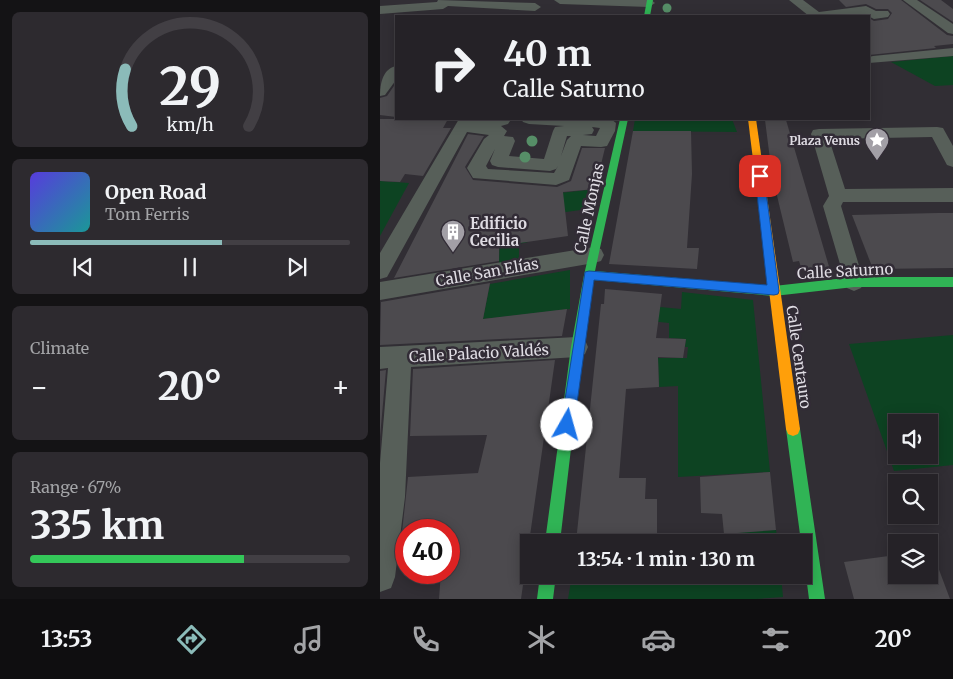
<!DOCTYPE html>
<meta charset="utf-8">
<style>
body{margin:0;font-family:Merriweather,serif;background:#2d2a2f;color:#f1f3f6;height:100vh;display:flex;flex-direction:column;font-size:19px;white-space:nowrap}
*{box-sizing:border-box;margin:0}
p{font-size:16px;color:#a3a4a7}
.icon{flex:none;width:28px;height:28px;fill:none;stroke:currentColor;stroke-width:2;stroke-linecap:round;stroke-linejoin:round}
.map{position:relative;flex:1;overflow:hidden}
.drawer{display:flex;flex-direction:column;gap:12px;padding:12px;background:#141315;width:380px}
.drawer>*{flex:none}
.top-card{position:absolute;left:15px;top:15px;width:475px;height:105px;border-radius:0px;box-shadow:0 2px 12px #0003,0 0 0 1px #423f44;background:#252227;color:#f1f3f6;overflow:hidden}
.buttons{position:absolute;left:508px;top:414px;display:grid;gap:10px}
.buttons a{display:grid;place-items:center;width:50px;height:50px;border-radius:0px;background:#252227;box-shadow:0 2px 12px #0003,0 0 0 1px #423f44;font-size:25px}
.speed{position:absolute;left:15px;top:519px;display:flex;gap:10px;font-size:25px;font-weight:700;text-align:center}
.speed>*{display:grid;place-content:center;width:65px;height:65px;border-radius:50%;background:#252227;box-shadow:0 2px 12px #0003,0 0 0 1px #423f44;line-height:1}
.speed .limit{border:8px solid #d22;background:#fff;color:#111}
.pin{position:absolute;display:grid;place-items:center;width:42px;height:42px;color:#fff;margin:-21px;border-radius:10px;box-shadow:0 2px 8px #0006}
.me{position:absolute;width:55px;margin:-28px;rotate:7deg;stroke-linejoin:round;filter:drop-shadow(0 0 4px #0008)}
.turn{display:flex;align-items:center;gap:18px;height:105px;padding:0 25px;font-size:22px}
.turn .icon{width:65px;height:65px;stroke-width:2.5}
.turn b{display:block;font-size:35px;line-height:42px}
.big{font-size:38px;font-weight:700;line-height:1.1}
.drawer .widget{flex:1;display:flex;flex-direction:column;justify-content:center;gap:8px;min-width:0;padding:0 18px;border-radius:8px;background:#2d2a2f}
.drawer .dial{align-items:center;gap:0}
.dial svg{height:130px;overflow:visible;fill:none;stroke:#423f44;stroke-width:7;stroke-linecap:round;text-anchor:middle}
.dial text{fill:#f1f3f6;stroke:none}
.song{display:flex;align-items:center;gap:15px}
.cover{width:60px;height:60px;border-radius:8px;background:linear-gradient(135deg,hsl(250 70% 55%),hsl(180 70% 35%))}
.played{height:5px;border-radius:2px;background:linear-gradient(90deg,#8bbbb9 60%,#423f44 60%)}
.keys{display:flex;justify-content:space-around;direction:ltr}
.heat{display:flex;justify-content:space-between;align-items:center;font-size:28px;direction:ltr}
.charge{height:8px;border-radius:4px;background:linear-gradient(90deg,#34c759 67%,#423f44 0)}
.trip{position:absolute;left:140px;top:534px;width:292px;height:50px;border-radius:0px;background:#252227;box-shadow:0 2px 12px #0003,0 0 0 1px #423f44;font-weight:700;line-height:50px;text-align:center}
.dock{display:flex;height:80px;justify-content:space-around;align-items:center;background:#0f0e10;color:#a3a4a7}
.dock .icon{width:35px;height:35px}
.dock .selected{color:#8bbbb9}
.dock b{font-size:22px;color:#f1f3f6}
main{display:flex;flex:1;min-height:0}
.map>svg:first-child{display:block}
.green{fill:#0d4322;fill-rule:evenodd}
.building{fill:#4c4a4e}
.lines{fill:none;stroke-linecap:round;stroke-linejoin:round}
.street{fill:#575f59;fill-rule:evenodd}
.fast{fill:#30b455;fill-rule:evenodd}
.slow{fill:#ff9f0a;fill-rule:evenodd}
.tree{fill:#568e67}
.route{fill:#1a73e8;stroke:#114b97}
.labels{text-anchor:middle;dominant-baseline:central;stroke-width:5;stroke-linejoin:round;paint-order:stroke}
.far-poi-label{font-size:12px;font-weight:bold;fill:#dfdce3;stroke:#322c36;text-anchor:end}
.street-label{font-size:15px;fill:#dfdce3;stroke:#322c36}
.poi-label{font-size:15px;font-weight:bold;fill:#dfdce3;stroke:#322c36;text-anchor:start}
</style>
<main>
<section class="drawer">
<div class="widget dial"><svg viewBox="0 0 100 80">
<path d="M14 69A42 42 0 1 1 86 69"/>
<path d="M14 69A42 42 0 0 1 10 34" stroke="#8bbbb9"/>
<text x="50" y="56" font-size="32" font-weight="700">29</text>
<text x="50" y="72" font-size="11">km/h</text>
</svg></div>
<div class="widget">
<div class="song"><i class="cover"></i><div><b>Open Road</b><p>Tom Ferris</p></div></div>
<div class="played"></div>
<div class="keys"><svg class="icon" aria-label="previous" viewBox="0 0 24 24"><path d="M18 5L8 12l10 7zM5 5v14"/></svg><svg class="icon" aria-label="pause" viewBox="0 0 24 24"><path d="M8 5v14M16 5v14"/></svg><svg class="icon" aria-label="next" viewBox="0 0 24 24"><path d="M6 5l10 7-10 7zM19 5v14"/></svg></div>
</div>
<div class="widget"><p>Climate</p>
<div class="heat"><a>−</a><b class="big">20°</b><a>+</a></div>
</div>
<div class="widget"><p>Range · 67%</p><b class="big">335 km</b><div class="charge"></div></div>
</section>
<div class="map">
<svg width="573" height="599" viewBox="0 0 573 599">
<rect width="100%" height="100%" fill="#312e34"/>
<g class="green">
<path d="M573,56v29l-18,1 -44,-24z"/>
<path d="M255,119h97l5,13 -104,-1z"/>
<path d="M0,181l29,2 -29,53z"/>
<path d="M208,190v19l-59,8 -1,25 -9,2v17l-20,3 1,-30 12,-36z"/>
<path d="M190,270v39l-87,10 7,-35z"/>
<path d="M302,292l71,8 17,172 -92,5v-91l-19,1 -1,-29h29l1,-11h-3l1,-8 -17,-1v-15l-38,-4 29,-12 21,2z"/>
<path d="M573,335v130l-59,6 -45,-127zM516,422h33v33h-33z"/>
<path d="M396,530l2,12h-121v-4z"/>
<path d="M192,575h209l2,22 -27,2h-188z"/>
</g>
<g class="building">
<path d="M459,0h62l46,35 6,1v8l-19,2 2,2 -67,7v-37l5,3 14,-2 4,-6 -4,-4h-12l-10,-5 -20,3z"/>
<path d="M540,0h21l12,9v13z"/>
<path d="M16,83v34l-16,-2v-17l7,-2z"/>
<path d="M0,119h68l-5,9h8l-28,48 -18,-2 -5,8 -20,-1z"/>
<path d="M385,120h21l44,150h-28l-3,-9 -6,1 -21,-87z"/>
<path d="M253,131h58l1,43 -5,74h12l-2,21 -88,-5z"/>
<path d="M88,134l16,2 -19,31 8,13 84,7 14,-6 11,-33h23l-10,41 -32,3 5,44 -69,10v15l-105,17z"/>
<path d="M558,213h15v55l-80,1 -21,-54z"/>
<path d="M110,283l-7,36 84,-10 -5,27 -182,9 1,-43z"/>
<path d="M225,289l57,5 -6,44 30,1 -3,19 -25,-1 1,30 -33,2 -7,89h27l-1,21h12v43h-81l25,-238h3z"/>
<path d="M175,360l-34,239h-82l2,-27h8v-42h-43v11l-5,1 7,-65 70,-4 9,-38 -77,1 3,-67z"/>
<path d="M6,370l-6,67v-66z"/>
<path d="M390,472l6,58 -52,4 -2,-20 -21,-1 -1,-36z"/>
<path d="M549,551h3l18,48h-96l-10,-37 52,-7v20h33z"/>
</g>
<g class="lines">
<g class="street">
<path d="M58,0l97,3 6,4 -6,4 -87,-5 -5,3 -63,5v-8l57,-4z"/>
<path d="M174,0h97l4,3 -6,4 -89,-3z"/>
<path d="M409,0h14l16,12 47,-6 10,5h12l2,3 -2,3 -14,2 -10,-5 -19,2h-36z"/>
<path d="M523,0h14l36,24v10l-5,-1z"/>
<path d="M573,48v8l-84,7v-6l4,-1z"/>
<path d="M16,66v14l-11,15 -5,1c0,-11 2,-27 16,-30z"/>
<path d="M79,119h50l1,2 -2,3 -7,2 6,5 -3,5 9,1 2,4 -6,15 35,3 9,-28 2,-4 9,-1 -35,-2 -6,-2 -2,-3h90l5,4 -1,8 -8,15 -6,1 -20,-1 -12,34 -13,5 -83,-7 -6,-10 17,-29 5,-4 -22,-3 -80,145 -7,2v-26zM212,127l8,1 -4,8 -13,-1 9,-1 2,-4zM187,136h4l-4,4 -6,16zM115,149l-5,12 2,4 6,2 52,4 6,-2 2,-3 -4,7 -66,-4 -2,-3z"/>
<path d="M557,127l6,1 10,18v21l-6,-2 -15,-28 -103,2 16,50 108,-1v14h-110l-2,4 23,76 -3,6 -7,3 -7,-3 -24,-82 6,-10 -18,-62 2,-4 6,-1z"/>
<path d="M214,247l7,2 3,6 -3,6 -7,2 -214,37v-18z"/>
<path d="M197,337l8,3 3,7 -3,7 -8,3 -166,10 -6,130 -10,80 -4,11 -11,4v-129l8,-95 -8,1v-22z"/>
</g>
<g class="fast">
<path d="M267,0h6l-3,16h-6z"/>
<path d="M240,119h8l-33,152 179,15 80,-9h99v10h-99l-80,9 -180,-16 -11,67 -23,195h-15l26,-195 13,-72z"/>
<path d="M413,422l5,2 2,5 25,170h-16l-5,-39v-18h-3l-15,-113 2,-5z"/>
<path d="M160,575h16l-3,24h-16z"/>
</g>
<path class="slow" d="M368,119h8l44,310 -2,5 -5,2 -5,-2 -2,-5z"/>
</g>
<g class="tree">
<circle cx="287" cy="8" r="4.5"/>
<circle cx="152" cy="141" r="5.5"/>
<circle cx="145" cy="157" r="5.5"/>
</g>
<path class="route" d="M380,173l4,3 15,115 -1,3 -4,1 -180,-15 -20,145 -2,5 -5,2 -4,-2 -2,-5 24,-153 4,-1 178,14 -12,-109z"/>
<defs>
<symbol id="sight-pin" viewBox="-11 -11 22 30"><path d="M0 17L-7.5 6A9.5 9.5 0 1 1 7.5 6Z" fill="#a29fa6" stroke="#322c36"/><path d="M0-6L1.8-2.2L6-1.7L2.9 1.2L3.7 5.4L0 3.3L-3.7 5.4L-2.9 1.2L-6-1.7L-1.8-2.2Z" fill="#fff"/></symbol>
<symbol id="building-pin" viewBox="-11 -11 22 30"><path d="M0 17L-7.5 6A9.5 9.5 0 1 1 7.5 6Z" fill="#a29fa6" stroke="#322c36"/><path d="M-4-6H4V6H1V3H-1V6H-4ZM-2.5-4.3h1.7v1.8h-1.7ZM.8-4.3h1.7v1.8H.8ZM-2.5-1h1.7V.8h-1.7ZM.8-1h1.7V.8H.8Z" fill="#fff"/></symbol>
</defs>
<g fill-rule="evenodd">
<use href="#sight-pin" x="483" y="126" width="28" height="38"/>
<use href="#building-pin" x="59" y="218" width="28" height="38"/>
</g>
<g class="labels">
<g class="far-poi-label">
<text x="480" y="140">Plaza Venus</text>
</g>
<g class="street-label">
<text transform="translate(209 208) rotate(-78)">Calle Monjas</text>
<text transform="translate(465 271) rotate(-3)">Calle Saturno</text>
<text transform="translate(107 272) rotate(-10)">Calle San Elías</text>
<text transform="translate(99 353) rotate(-3)">Calle Palacio Valdés</text>
<text transform="translate(419 357) rotate(82)">Calle Centauro</text>
</g>
<g class="poi-label">
<text x="90" y="223">Edificio<tspan x="90" dy="17">Cecilia</tspan></text>
</g>
</g>
</svg>
<div class="buttons">
<a><svg class="icon" aria-label="sound" viewBox="0 0 24 24"><path d="M4 9h4l5-4v14l-5-4H4zM17 9q2 3 0 6"/></svg></a>
<a><svg class="icon" aria-label="search" viewBox="0 0 24 24"><circle cx="10" cy="10" r="6"/><path d="M15 15l6 6"/></svg></a>
<a><svg class="icon" aria-label="layers" viewBox="0 0 24 24"><path d="M12 4l9 5-9 5-9-5zM3 14l9 5 9-5"/></svg></a>
</div>
<div class="speed"><div class="limit">40</div></div>
<div class="pin" style="left:380px;top:176px;background:#d93025"><svg class="icon" aria-label="arrive" viewBox="0 0 24 24"><path d="M6 21V4h12l-3 4 3 4H6"/></svg></div>
<svg class="me" style="left:187px;top:425px" viewBox="-20 -20 40 40"><circle r="19" fill="#fff"/><path d="M0-13L10 11 0 6-10 11z" fill="#1a73e8"/></svg>
<div class="trip">13:54 · 1 min · 130 m</div>
<div class="top-card">
<div class="turn"><svg class="icon" aria-label="right" viewBox="0 0 24 24"><path d="M7 20v-9h11M14 6l5 5-5 5"/></svg><div><b>40 m</b>Calle Saturno</div></div>
</div>
</div>
</main>
<nav class="dock">
<b>13:53</b>
<svg class="icon selected" aria-label="directions" viewBox="0 0 24 24"><path d="M12 3l9 9-9 9-9-9zM9 14v-3h6M13 9l2 2-2 2"/></svg>
<svg class="icon" aria-label="music" viewBox="0 0 24 24"><path d="M9 18V5l10-2v13"/><circle cx="6" cy="18" r="3"/><circle cx="16" cy="16" r="3"/></svg>
<svg class="icon" aria-label="phone" viewBox="0 0 24 24"><path d="M5 4h4l2 5-3 2q2 4 5 5l2-3 5 2v4C11 20 4 13 5 4z"/></svg>
<svg class="icon" aria-label="climate" viewBox="0 0 24 24"><path d="M12 3v18M4 7l16 10M4 17L20 7"/></svg>
<svg class="icon" aria-label="car" viewBox="0 0 24 24"><path d="M5 17H2v-5l4-1 3-4h7l3 4 3 1v5h-3M9 17h6M6 11h13"/><circle cx="7" cy="17" r="2"/><circle cx="17" cy="17" r="2"/></svg>
<svg class="icon" aria-label="filters" viewBox="0 0 24 24"><path d="M4 7h16M4 17h16"/><circle cx="9" cy="7" r="2"/><circle cx="15" cy="17" r="2"/></svg>
<b>20°</b>
</nav>
